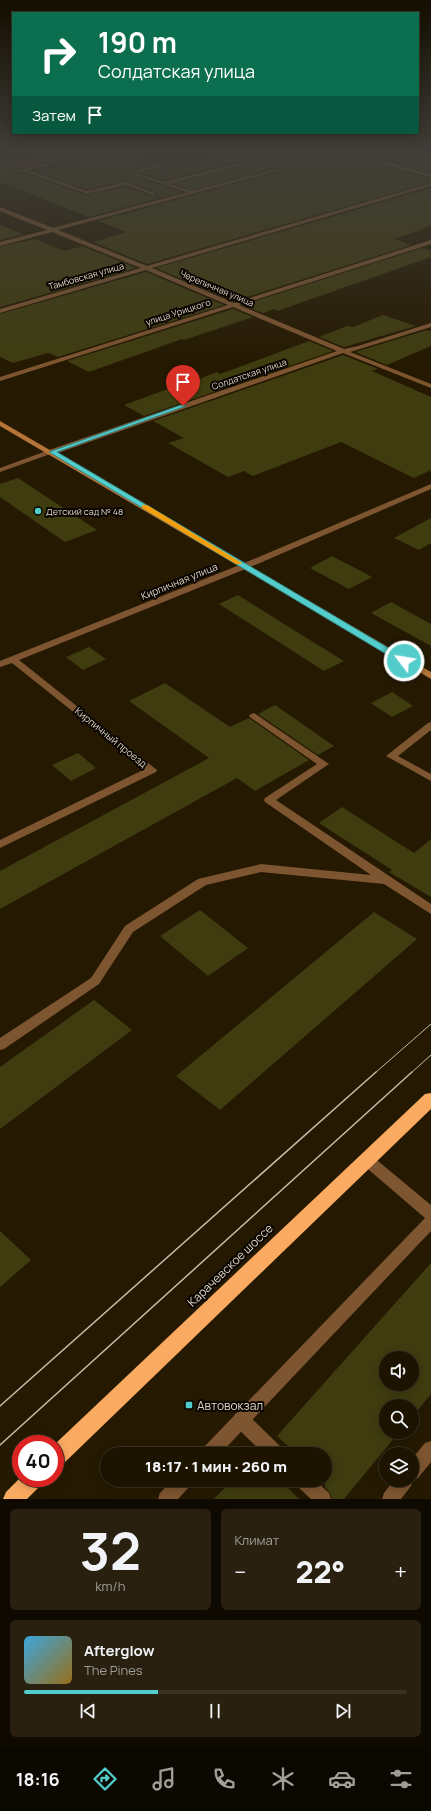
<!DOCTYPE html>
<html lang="ru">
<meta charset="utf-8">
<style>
body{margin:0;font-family:Manrope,sans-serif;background:#292010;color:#f1f3f6;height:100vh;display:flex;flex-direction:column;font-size:15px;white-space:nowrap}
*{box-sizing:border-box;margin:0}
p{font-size:13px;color:#a09e99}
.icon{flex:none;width:22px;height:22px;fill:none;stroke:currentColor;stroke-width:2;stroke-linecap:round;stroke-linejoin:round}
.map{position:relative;height:1499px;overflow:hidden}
.panel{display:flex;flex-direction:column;gap:10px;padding:10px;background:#0f0a01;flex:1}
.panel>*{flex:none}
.top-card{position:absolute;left:12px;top:12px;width:407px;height:122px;border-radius:0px;box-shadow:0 2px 10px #0003,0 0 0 1px #3a3223;background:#0b6e4f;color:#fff;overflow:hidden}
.buttons{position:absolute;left:379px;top:1351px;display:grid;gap:8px}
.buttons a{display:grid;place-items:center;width:40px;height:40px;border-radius:50%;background:#1c1301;box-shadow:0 2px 10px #0003,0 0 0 1px #3a3223;font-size:20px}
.speed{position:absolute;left:12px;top:1435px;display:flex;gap:8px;font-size:20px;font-weight:700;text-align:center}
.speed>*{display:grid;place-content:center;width:52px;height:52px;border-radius:50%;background:#1c1301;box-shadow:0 2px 10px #0003,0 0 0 1px #3a3223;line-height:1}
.speed .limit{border:6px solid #d22;background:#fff;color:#111}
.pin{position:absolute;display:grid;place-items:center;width:34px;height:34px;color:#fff;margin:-41px -17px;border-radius:50% 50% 50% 0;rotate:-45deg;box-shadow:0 0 4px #0007}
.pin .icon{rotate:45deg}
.me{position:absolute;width:44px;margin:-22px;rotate:301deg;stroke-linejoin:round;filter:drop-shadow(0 0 3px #0008)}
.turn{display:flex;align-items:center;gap:14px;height:84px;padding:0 20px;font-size:18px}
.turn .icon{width:52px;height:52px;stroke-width:2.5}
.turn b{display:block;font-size:28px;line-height:34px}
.then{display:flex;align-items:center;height:38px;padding:0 20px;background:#0003;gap:8px;font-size:15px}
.big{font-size:30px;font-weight:800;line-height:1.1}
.panel .tile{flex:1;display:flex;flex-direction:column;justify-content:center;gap:6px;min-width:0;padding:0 14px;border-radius:6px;background:#292010}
.panel .dial{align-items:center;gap:0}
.dial b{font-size:52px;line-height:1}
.song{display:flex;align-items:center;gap:12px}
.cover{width:48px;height:48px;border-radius:6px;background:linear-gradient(135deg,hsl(200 70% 55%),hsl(40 70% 35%))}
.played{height:4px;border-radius:2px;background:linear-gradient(90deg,#53cdcb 35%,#3a3223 35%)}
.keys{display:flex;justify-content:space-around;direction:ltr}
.heat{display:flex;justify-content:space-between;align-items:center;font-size:22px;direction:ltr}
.panel .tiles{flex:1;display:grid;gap:10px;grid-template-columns:1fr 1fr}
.tile:last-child{grid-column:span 2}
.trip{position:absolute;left:100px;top:1447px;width:232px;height:40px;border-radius:20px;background:#1c1301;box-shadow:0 2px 10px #0003,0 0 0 1px #3a3223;font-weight:800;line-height:40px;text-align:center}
.tab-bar{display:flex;height:64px;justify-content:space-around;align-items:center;background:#0b0800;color:#a09e99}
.tab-bar .icon{width:28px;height:28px}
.tab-bar .on{color:#53cdcb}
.tab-bar b{font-size:18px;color:#f1f3f6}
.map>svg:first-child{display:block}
.forest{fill:#6f2b13}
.building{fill:#3f3c10;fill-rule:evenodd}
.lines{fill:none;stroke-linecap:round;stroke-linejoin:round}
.lane{fill:#7d5531;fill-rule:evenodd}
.street{fill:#7d5531;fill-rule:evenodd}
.secondary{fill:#b57438;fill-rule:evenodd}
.highway{fill:#fbaa61;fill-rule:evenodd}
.tram-far1{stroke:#c4bbab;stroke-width:1}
.tram{stroke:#c4bbab;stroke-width:1.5}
.route{fill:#53cdcb;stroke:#368584}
.slow{fill:#f59e0b}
.poi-dot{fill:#53cdcb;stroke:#0a0501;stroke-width:1.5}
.labels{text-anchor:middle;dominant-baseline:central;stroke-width:4;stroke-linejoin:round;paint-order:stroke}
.far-street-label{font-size:9px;fill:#ddd5c6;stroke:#0a0501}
.far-poi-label{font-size:9px;fill:#ddd5c6;stroke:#0a0501;text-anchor:start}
.street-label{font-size:10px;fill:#ddd5c6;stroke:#0a0501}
.near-street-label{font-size:12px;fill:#ddd5c6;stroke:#0a0501}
.near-poi-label{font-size:12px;fill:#ddd5c6;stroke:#0a0501;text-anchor:start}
</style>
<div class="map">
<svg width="431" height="1499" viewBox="0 0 431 1499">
<rect width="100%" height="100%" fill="#251901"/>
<path class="forest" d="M77,151h18l-95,22v-9c26,-6 51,-7 77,-13z"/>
<g class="building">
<path d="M240,151h38l-114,29 -23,-7 16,-4 5,2z"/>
<path d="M296,151h5l13,6 -122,33 -18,-6z"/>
<path d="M356,151h58l17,5v17z"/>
<path d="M346,154l85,24v4l-284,82 -54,-22 34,-10 -29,-11z"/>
<path d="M115,155l32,11 -18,6v2l53,18 -93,25 -89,-35v-5l22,-4 64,22 40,-8 26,9 6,-1v-2l-31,-12 -40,8 -49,-17 54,-13h8l30,10 5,-1 -1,-2 -25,-9z"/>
<path d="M0,158l23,9 -23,5z"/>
<path d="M431,188v38l-37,13 17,6 -177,56 -78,-33z"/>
<path d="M0,225l23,9 -23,6z"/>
<path d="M34,239l31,12 17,-5 54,22 -136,39v-60z"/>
<path d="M422,248l9,3v6l-154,54 -3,-2 -11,4 -20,-8z"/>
<path d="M146,272l78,33 -166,52 -10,-4 -35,10 -13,-6v-43z"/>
<path d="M233,309l20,8 -69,23 -2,-1 -93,33 -22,-11z"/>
<path d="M383,315l33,11 -72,21 -25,-10 28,-11 6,1z"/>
<path d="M427,330l4,1v15l-44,19 -32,-13z"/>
<path d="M309,341l24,10 -189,65 -20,-11 57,-21 3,1 33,-13 3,2z"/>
<path d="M343,355l35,14 -6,2 59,26v73l-17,8 -73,-36 -88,34 -9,-5 -16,6 -60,-34 16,-5 -31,-17z"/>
<path d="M18,478l79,52 -32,12 -65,-45v-13z"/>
<path d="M431,518v25l-12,7 -25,-12z"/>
<path d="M332,556l40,21 -23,12 -39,-21z"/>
<path d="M238,595l46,29 60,37 -20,10 -105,-67z"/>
<path d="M391,602l40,22v22l-60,-33z"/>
<path d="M89,647l17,12 -23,11 -17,-13z"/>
<path d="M165,683l65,44 19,-9 60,42 -54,31 -18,-13 -237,131v-38l209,-113 -80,-57z"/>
<path d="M392,692l21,14 -21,11 -21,-14z"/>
<path d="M275,705l59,41 -16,9 -60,-41z"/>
<path d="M78,753l18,15 -25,13 -19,-16z"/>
<path d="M342,807l72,46 17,-14v58l-42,-25 3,-2 -73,-47z"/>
<path d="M200,910l48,38 -40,28 -48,-40z"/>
<path d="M374,912l43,27 -197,171 -44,-34z"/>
<path d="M94,1000l38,30 -132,99v-62z"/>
<path d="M0,1231l31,29 -31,27z"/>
<path d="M431,1263v131l-19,23v-11h-26v26h13l-55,67h-12l-2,-6 -5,-6v-33h-28l-20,-18zM386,1358h26v26h-26z"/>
<path d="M232,1480h48l19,19h-85z"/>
</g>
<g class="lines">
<g class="lane">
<path d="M286,151h9l-126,33 26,8 -2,2 -64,-21 26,-8 -24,-7 2,-2 29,8v2l-26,7 28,9z"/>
<path d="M302,151h7l17,7 -4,1z"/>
<path d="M428,151h3v2z"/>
<path d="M93,153l41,14 -4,1 -37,-13 -65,15 59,21 39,-9 31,12 -4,1 -27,-10 -39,9 -65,-23 -22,5v-2z"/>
<path d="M49,450l7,2 -56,20v-4z"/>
<path d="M254,713l75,51 -53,36 155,104v10l-47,-30 -123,-12 -55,13 -73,47 -34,52 -95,65 -4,1v-12l91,-60 34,-52 73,-47 63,-15 110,11 -106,-73 -1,-2 1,-2 52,-34 -66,-46 -2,-2 2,-2z"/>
<path d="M431,722v8l-33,26 33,18v7l-45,-25 42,-33z"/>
<path d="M241,1412l6,2 35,34 2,6h-20l-29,-28 -2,-6 2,-6z"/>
<path d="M431,1441v21l-13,16 -5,2 -2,6 -10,13h-19l2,-6 10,-13h18v-21l13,-16z"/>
<path d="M295,1480h20l14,13 2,6h-20l-14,-13z"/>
</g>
<g class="street">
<path d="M343,151l5,1 -290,78 89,36 284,-83v3l-279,82 82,35 197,-63v4l-192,61 105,44 14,-3 73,-23v4l-81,25 81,32v4l-88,-35 -288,101h-6v-4l288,-99 -104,-44 -233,74v-4l228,-72 -82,-35 -146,43v-4l141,-41 -89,-36 -52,14v-4l47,-12 -47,-19v-4l53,21z"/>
<path d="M431,484v5l-183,79 -229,92 138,110 -1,2 -156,76v-8l145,-71 -133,-106 -12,4v-6l242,-97z"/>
<path d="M367,1154l5,2 59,49v26l-211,223h-19l2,-6 222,-230 -63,-54 -2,-4 2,-4z"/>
<path d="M172,1480h20l-2,6 -12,13h-20l2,-6z"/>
</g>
<g class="secondary">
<path d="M341,151h8l82,24v2z"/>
<path d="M0,421l431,251v7l-431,-253z"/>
</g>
<g class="highway">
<path d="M431,1093v16l-369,356 -7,3v-24l370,-350z"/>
<path d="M21,1477l23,1 -3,7 -14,14h-24l3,-7z"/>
</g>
<g class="tram-far1">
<path d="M375,1073l56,-49"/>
<path d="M411,1073l20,-18"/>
</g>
<g class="tram">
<path d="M0,1406l376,-334"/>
<path d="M0,1445l412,-373"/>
</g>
</g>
<linearGradient id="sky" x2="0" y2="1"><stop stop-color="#140e01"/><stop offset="0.42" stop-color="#403e38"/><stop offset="1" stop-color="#403e38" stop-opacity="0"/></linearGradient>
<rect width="431" height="361" fill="url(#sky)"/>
<path class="route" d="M181,405l5,1 -129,46 350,207v4h-6l-352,-211z"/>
<path class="slow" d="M142,505h5l95,58 -1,1h-5l-94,-56z"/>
<g class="poi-dot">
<circle cx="38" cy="511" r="4"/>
<rect x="185" y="1401" width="8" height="8" rx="2"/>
</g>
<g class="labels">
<g class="far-street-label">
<text transform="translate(86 276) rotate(-16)">Тамбовская улица</text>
<text transform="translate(217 288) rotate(23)">Черепичная улица</text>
<text transform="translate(178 312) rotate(-18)">улица Урицкого</text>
<text transform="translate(249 374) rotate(-19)">Солдатская улица</text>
</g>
<g class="far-poi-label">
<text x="46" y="511">Детский сад № 48</text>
</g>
<g class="street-label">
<text transform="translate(179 581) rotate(-22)">Кирпичная улица</text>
<text transform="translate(111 737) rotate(39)">Кирпичный проезд</text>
</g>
<g class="near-street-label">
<text transform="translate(230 1265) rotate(-44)">Карачевское шоссе</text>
</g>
<g class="near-poi-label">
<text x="197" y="1405">Автовокзал</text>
</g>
</g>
</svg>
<div class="buttons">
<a><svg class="icon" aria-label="sound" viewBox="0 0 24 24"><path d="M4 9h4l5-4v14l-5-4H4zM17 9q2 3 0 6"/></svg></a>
<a><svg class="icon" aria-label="search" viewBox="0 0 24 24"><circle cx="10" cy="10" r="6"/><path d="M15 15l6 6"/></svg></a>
<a><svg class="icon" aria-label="layers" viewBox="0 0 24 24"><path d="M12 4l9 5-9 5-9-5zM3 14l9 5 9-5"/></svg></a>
</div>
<div class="speed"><div class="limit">40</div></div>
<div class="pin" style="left:183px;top:406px;background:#d93025"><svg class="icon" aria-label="arrive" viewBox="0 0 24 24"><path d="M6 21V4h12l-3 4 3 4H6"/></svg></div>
<svg class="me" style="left:404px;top:661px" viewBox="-20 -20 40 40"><circle r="17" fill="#53cdcb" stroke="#fff" stroke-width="3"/><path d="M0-11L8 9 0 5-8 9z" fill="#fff"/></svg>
<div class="trip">18:17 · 1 мин · 260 m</div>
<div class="top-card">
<div class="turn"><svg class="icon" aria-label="right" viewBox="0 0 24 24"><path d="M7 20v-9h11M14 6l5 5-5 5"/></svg><div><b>190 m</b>Солдатская улица</div></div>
<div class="then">Затем<svg class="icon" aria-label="arrive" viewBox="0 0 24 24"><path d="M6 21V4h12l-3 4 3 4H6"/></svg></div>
</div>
</div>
<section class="panel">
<div class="tiles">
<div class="tile dial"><b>32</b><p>km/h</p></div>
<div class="tile"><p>Климат</p>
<div class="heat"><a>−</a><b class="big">22°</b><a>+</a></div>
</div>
<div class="tile">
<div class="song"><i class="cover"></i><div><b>Afterglow</b><p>The Pines</p></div></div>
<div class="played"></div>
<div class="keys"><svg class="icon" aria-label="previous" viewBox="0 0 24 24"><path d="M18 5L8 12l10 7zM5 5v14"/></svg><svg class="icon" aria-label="pause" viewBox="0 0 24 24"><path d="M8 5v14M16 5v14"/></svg><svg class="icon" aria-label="next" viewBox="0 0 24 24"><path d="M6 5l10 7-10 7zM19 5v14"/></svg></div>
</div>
</div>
</section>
<nav class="tab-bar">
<b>18:16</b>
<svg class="icon on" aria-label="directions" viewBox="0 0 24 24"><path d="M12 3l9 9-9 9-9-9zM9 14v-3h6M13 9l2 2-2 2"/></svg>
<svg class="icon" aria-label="music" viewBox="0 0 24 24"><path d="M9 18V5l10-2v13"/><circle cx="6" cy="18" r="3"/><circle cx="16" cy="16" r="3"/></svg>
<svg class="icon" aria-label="phone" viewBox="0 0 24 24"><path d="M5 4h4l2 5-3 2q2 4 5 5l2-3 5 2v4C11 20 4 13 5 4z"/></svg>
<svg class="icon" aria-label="climate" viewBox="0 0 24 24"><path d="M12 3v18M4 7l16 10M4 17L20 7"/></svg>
<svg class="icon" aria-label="car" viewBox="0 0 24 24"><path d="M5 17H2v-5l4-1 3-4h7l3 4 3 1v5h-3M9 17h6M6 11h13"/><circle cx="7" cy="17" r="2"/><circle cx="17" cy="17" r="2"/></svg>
<svg class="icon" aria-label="filters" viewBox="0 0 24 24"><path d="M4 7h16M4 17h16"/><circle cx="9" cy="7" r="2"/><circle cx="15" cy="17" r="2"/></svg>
</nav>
